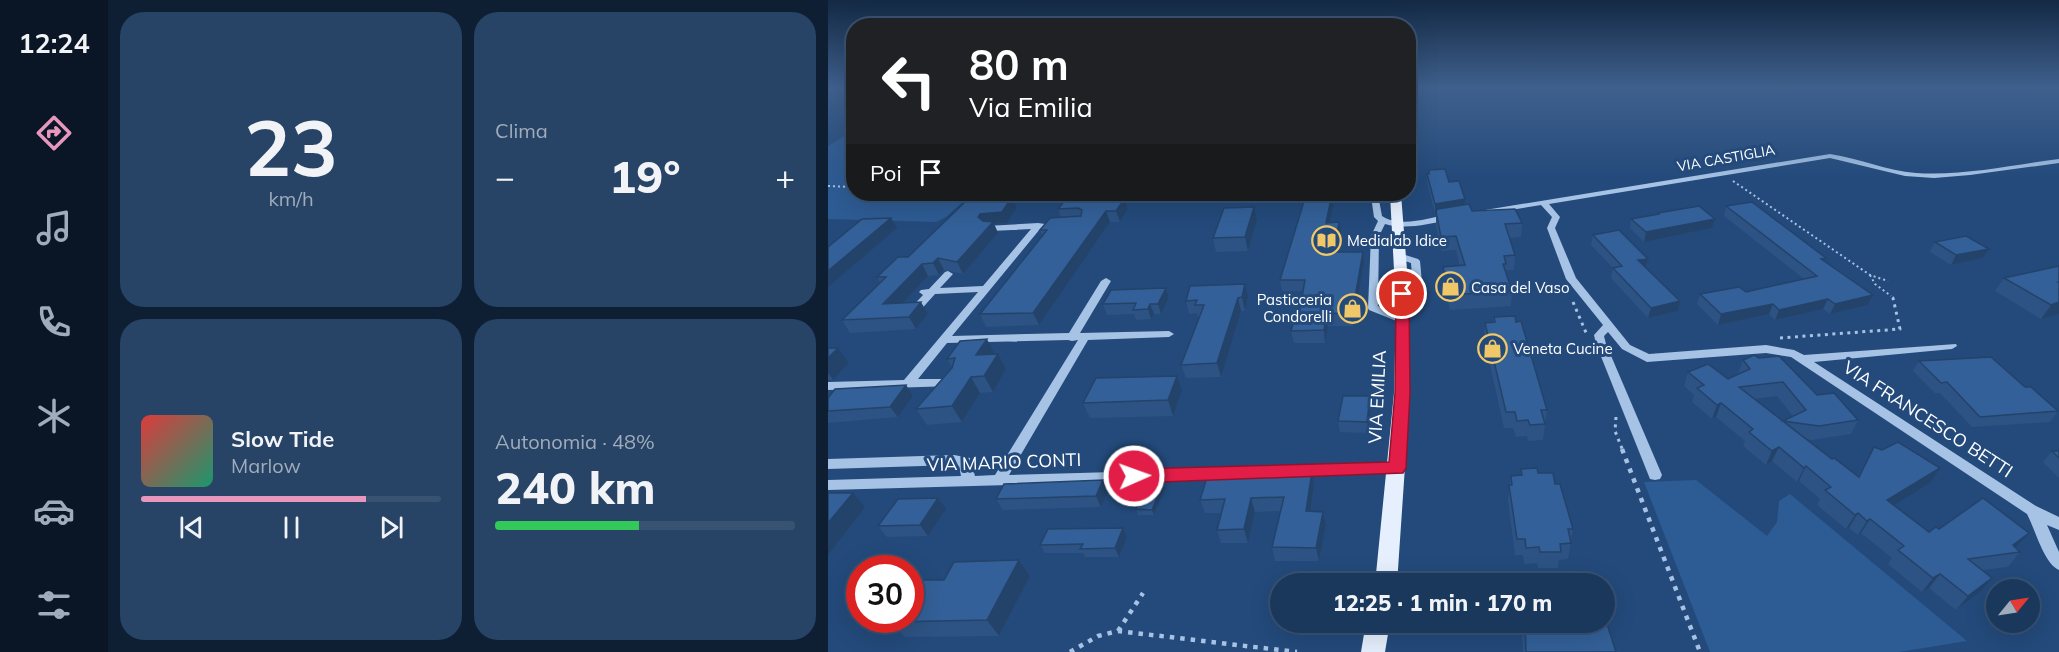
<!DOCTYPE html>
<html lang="it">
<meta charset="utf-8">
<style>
body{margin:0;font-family:Mulish,sans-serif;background:#274365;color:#f1f3f6;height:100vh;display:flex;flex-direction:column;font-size:22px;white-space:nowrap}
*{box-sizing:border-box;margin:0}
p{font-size:20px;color:#9facbb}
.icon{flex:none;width:33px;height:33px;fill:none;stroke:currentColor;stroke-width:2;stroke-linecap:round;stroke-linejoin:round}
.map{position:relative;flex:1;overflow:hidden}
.drawer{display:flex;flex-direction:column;gap:12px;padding:12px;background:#0e1f33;width:720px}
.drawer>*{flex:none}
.guide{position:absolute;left:18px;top:18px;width:570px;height:183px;border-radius:24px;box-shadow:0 6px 24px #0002,0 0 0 2px #385272;background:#202124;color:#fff;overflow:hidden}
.needle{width:39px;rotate:60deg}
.tools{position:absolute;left:1158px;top:579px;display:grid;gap:12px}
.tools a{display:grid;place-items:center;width:54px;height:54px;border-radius:50%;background:#1a385c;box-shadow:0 6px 24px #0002,0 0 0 2px #385272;font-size:30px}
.speed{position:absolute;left:18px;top:555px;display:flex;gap:12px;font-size:30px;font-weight:700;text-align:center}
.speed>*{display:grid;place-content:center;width:78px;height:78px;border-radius:50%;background:#1a385c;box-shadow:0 6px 24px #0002,0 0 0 2px #385272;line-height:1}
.speed .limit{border:9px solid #d22;background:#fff;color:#111}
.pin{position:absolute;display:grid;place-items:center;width:51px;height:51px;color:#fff;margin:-26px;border:3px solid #fff;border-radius:50%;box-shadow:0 2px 6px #0007}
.me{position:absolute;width:66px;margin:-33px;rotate:88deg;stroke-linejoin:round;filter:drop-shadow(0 0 4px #0008)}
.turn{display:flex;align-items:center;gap:21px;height:126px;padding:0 24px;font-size:27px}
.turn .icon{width:78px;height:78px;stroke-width:2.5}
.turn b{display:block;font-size:42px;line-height:51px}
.then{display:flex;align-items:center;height:57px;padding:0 24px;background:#0003;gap:12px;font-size:22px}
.big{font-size:45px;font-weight:800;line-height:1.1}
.drawer .card{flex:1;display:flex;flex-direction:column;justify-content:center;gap:9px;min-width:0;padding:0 21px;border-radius:24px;background:#274365}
.drawer .dial{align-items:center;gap:0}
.dial b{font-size:78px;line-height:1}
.song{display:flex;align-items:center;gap:18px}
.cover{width:72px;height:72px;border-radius:9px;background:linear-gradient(135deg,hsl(0 70% 55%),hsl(160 70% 35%))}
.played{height:6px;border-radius:3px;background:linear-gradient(90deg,#e797bd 75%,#385272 75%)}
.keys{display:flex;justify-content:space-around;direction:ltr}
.heat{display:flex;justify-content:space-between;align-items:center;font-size:33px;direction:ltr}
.charge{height:9px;border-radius:4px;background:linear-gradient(90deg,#34c759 48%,#385272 0)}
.drawer .tiles{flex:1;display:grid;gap:12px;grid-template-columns:repeat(2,1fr)}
.trip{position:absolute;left:442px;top:573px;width:345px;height:60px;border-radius:30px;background:#1a385c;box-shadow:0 6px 24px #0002,0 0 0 2px #385272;font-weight:800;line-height:60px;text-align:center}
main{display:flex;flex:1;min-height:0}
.tab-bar{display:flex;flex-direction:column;width:108px;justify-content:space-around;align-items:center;background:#0a1625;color:#9facbb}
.tab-bar .icon{width:42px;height:42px}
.tab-bar .selected{color:#e797bd}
.tab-bar b{font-size:27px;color:#f1f3f6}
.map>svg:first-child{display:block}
.green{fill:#2d5b93}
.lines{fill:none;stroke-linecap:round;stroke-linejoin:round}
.path-far2{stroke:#a6c3e5;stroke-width:2;stroke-dasharray:2 3;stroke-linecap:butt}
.path-far1{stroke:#a6c3e5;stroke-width:3;stroke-dasharray:3 4.5;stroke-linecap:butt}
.path{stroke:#a6c3e5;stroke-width:4.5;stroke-dasharray:4.5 6;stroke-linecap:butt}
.minor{fill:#a6c3e5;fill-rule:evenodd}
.major{fill:#e6effd;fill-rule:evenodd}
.wall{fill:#2c5383;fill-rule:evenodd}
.shaded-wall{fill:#24436a}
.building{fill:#336098;stroke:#24436a;stroke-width:1.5}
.route{fill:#e11d48;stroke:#92132f;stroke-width:1.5}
.labels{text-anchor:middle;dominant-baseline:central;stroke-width:6;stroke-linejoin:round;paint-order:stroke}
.far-street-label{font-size:14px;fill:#fff;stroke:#234a7b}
.poi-label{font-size:15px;fill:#fff;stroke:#234a7b;text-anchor:start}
.near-street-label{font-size:18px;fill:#fff;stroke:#234a7b}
</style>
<main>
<nav class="tab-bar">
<b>12:24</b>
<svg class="icon selected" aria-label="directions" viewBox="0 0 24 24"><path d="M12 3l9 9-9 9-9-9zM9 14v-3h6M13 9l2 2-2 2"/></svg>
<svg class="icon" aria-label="music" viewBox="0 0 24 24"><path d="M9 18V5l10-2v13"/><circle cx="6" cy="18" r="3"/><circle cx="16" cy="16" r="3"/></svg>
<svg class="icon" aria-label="phone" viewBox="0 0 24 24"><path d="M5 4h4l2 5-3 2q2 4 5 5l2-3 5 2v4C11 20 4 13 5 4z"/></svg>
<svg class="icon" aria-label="climate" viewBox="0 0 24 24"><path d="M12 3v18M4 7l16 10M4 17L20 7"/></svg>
<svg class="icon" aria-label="car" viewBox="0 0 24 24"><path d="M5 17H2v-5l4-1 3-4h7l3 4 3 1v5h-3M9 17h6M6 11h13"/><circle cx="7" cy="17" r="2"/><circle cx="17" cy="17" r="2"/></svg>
<svg class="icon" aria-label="filters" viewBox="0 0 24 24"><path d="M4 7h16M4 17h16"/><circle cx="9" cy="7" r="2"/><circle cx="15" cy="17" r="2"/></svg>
</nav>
<section class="drawer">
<div class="tiles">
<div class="card dial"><b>23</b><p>km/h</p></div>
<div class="card"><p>Clima</p>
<div class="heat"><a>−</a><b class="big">19°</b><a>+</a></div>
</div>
<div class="card">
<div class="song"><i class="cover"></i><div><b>Slow Tide</b><p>Marlow</p></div></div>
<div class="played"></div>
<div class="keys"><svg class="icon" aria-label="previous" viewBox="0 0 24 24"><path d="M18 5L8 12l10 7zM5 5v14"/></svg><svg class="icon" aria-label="pause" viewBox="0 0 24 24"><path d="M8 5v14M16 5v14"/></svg><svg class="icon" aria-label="next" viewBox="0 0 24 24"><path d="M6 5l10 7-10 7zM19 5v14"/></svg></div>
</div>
<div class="card"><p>Autonomia · 48%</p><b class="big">240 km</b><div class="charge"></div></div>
</div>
</section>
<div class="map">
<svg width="1231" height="652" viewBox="0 0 1231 652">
<rect width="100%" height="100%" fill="#234a7b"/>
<g class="green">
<path d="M25,131l1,63h181l-69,5 -20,18 -10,5 -108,-3v-73z"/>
<path d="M868,480l71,56 10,-14 2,-21 11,-7 177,147 -68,11h-189l-66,-170z"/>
</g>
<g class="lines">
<g class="path-far2">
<path d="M905,181l137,94 18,6"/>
<path d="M0,186l26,1"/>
<path d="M106,194l63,5"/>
<path d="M182,198l79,-4"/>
<path d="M1042,275l5,9 16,12"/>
</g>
<g class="path-far1">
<path d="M745,302l14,33"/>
<path d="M952,338l120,-9 -7,-31 -4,-3"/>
<path d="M788,417l-1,14 8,20"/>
</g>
<g class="path">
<path d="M794,449l78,203"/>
<path d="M290,631l25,-38"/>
<path d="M242,652l28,-16 20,-5 179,21"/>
</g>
<g class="minor">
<path d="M1002,154c29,4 57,17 86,19 48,3 96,-8 143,-14v4l-89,12 -36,3 -29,-2 -75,-18 -281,46 11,13 -5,11 21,50 54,67 19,9 117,-9 28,5 10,5 152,-11 1,2 -5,3 -138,13 222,144 23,11v13l-12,-5 12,27v18c-15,-6 -24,-41 -32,-56l-236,-157 -25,-4 -119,9 -25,-13 -14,-17 -4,4 2,8 56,131 -2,4 -5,1 -5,-1 -54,-135 -2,-9 9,-10 -37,-46 -19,-51 5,-11 -11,-12 -62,10 -4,-2 4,-2z"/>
<path d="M445,194h8l-3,8h-3l-4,-2z"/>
<path d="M526,194h9l16,6 3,16c18,12 48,2 67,-2l4,3 -4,3c-21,4 -43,10 -64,4l-6,12 -1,70 29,12 1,2 -1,2h-8l-30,-12 -1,-2 3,-72 7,-15 -4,-4 -2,-14z"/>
<path d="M210,223l7,1 1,2 -6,3 -88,107 117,-3 32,-52 5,-3 5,3 -31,52 89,-2 5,3 -5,3 -81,3 -79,135 212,-6 5,1 2,4 -2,4 -5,1 -393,11v-10l133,-4 -2,-10 -5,-1 -126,4v-10l126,-4 16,3 5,18 20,-1 83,-135 -6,1 -4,-1 -121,3 -29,36h38l2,3 -2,3 -4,1 -124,4v-8l76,-2 74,-88 -43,2 -18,20h-8l-1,-2 1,-2 14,-15 -4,-3 2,-2 8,-1 16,-17 3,-1 5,3 -13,14 43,-2 48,-57 -41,2 -4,-3 1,-2z"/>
<path d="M571,253l19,6 2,2 4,43 -1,2 -20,5 -5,-3 1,-2 15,-4 -3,-39 -15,-5 -2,-2 2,-2z"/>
<path d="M569,463l5,1 2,4 -2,4 -5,1 -98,3 -5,-1 -2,-4 2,-4 5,-1z"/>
</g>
<g class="major">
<path d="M562,194h11l9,114v85l-13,191h-22l19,-191 2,-85z"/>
<path d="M538,622h24l-5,30h-24z"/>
</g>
</g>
<g class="wall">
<path d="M601,170l20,12 16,17v6l7,6 50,12 -1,14 -12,1 6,17 -1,15h-8l6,21 -1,15 -61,4 -7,-29v-14l17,-1 -4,-16 -15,1 -5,-26v-12h-1l-8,-30v-9h2z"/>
<path d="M268,195l1,4 28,-1 3,11 -8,13h-10l-71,103 -53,2 -6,-13 62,-79 -2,-5 21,-12 -3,-9z"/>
<path d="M184,197l5,11 -10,15 -13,1 4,9 -35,41 -19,-4 -5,5 -11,1 -25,27 25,11 -12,15 -66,4 -8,-13 38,-38 -3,-5 31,-20z"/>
<path d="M506,201l-4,21 11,11 -4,19h26l1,11 -11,63h-25l-3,17h-31l-3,-12 8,-17 4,-23h-21l-2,-11z"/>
<path d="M898,206l98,56 49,33 -5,10 -38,9 -7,-5 -48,11 -6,-6 -51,11 -21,-21 3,-10 46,-2 58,-13 -80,-63z"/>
<path d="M830,213l57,6 -3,9 -68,14 -14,-14 1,-9 26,-4z"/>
<path d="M429,220l-9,31 -32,1 -3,-14z"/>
<path d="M765,235l55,24 -2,8 32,44 -30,7 -37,-40 2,-10 -22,-23z"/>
<path d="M1107,242l54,7 -6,9 -32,7 -21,-13z"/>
<path d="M1231,266v48l-18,5 -46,-28 9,-13z"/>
<path d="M338,288l3,10 -8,16h-7l-3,5 -15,1 -2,-6 -27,1 -4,-11z"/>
<path d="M420,297l-3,14h-4l-20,66 -35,1 -5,-13 18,-46 -2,-6 -8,1 -3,-13z"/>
<path d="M666,317l53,93 -4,30 -15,1 -1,-5 -11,1 -3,-9h-9l-20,-90 1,-15 8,-1z"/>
<path d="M0,348h10l11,15 -16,17h-5z"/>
<path d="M170,354l8,15 -13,23 -13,1 -18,29 -35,3 -11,-16 36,-42 -5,-8z"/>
<path d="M915,360l74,35 41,25 -7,14 -39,6 -6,-1 26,20 26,17 16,-29 56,36 -36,22 35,27 10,-3 77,18 4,5 -12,15 -26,3 -2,22 -24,18 -27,-22 -7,4 -34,-28 4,-6 -31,-25 -3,2 -9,-7 -3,1 -29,-24 3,-6 -21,-18 -2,1 -25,-21 -6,4 -23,-19 2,-5 -29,-24 -4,2 -20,-17 2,-7 -10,-9 4,-14 40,7 10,-5zM949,396l16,20 -10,6 -30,-23z"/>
<path d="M1091,361l106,26 33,24 -8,11 -78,5 -32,-34h-5l-22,-22z"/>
<path d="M78,385l7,11 -15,21 -70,6v-25z"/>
<path d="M354,391l-9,25 -83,2 -7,-15z"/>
<path d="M543,407l-3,26 -28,-1 -2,-11z"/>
<path d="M1224,451h7v27l-16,-16z"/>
<path d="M693,469l17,4 17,11 18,45 -5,30 -9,1 -1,8h-20l-1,-5 -13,1 -1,-9h-8l-7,-54 3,-25 9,-1z"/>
<path d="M484,471l2,13 -3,27 12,1 3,13 -7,36h-44l-3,-14 9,-36 -26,1 -7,31h-27l-4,-13 5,-17h-17l-5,-13z"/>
<path d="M335,483l2,5 -11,27h-16l-2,-6z"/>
<path d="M280,491l-7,16 -98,3 -7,-11z"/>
<path d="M118,509l-18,27 -41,1 -9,-11z"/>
<path d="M295,528l4,9 -8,20h-34l-2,-4h-38l-5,-8z"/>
<path d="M191,560l11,16 -31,60 -94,1 -15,-15z"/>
<path d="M696,622h27l1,10 24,1 2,-8 38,27h-93l-1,-16z"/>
</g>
<g class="shaded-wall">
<path d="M504,194h1l1,7 -6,32 -2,-10z"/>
<path d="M184,197l5,11 -10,15 -13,1 4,9 -35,41 -6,-12 28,-37 -7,-8 2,-3z"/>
<path d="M297,198l3,11 -8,13 -4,-11z"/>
<path d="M637,199v9l-30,5v-9z"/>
<path d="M426,207l3,13 -9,31 -3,-14z"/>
<path d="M278,211l4,11 -71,103 -6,-12z"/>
<path d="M63,218l6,10 -69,59v-16z"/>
<path d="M887,219l-3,9 -68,14 2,-10z"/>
<path d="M511,222l2,11 -6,31 -1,-12z"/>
<path d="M1161,249l-6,9 -32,7 5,-10z"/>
<path d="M535,252l1,11 -11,63 -1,-12z"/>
<path d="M110,258l6,12 -5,5 -6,-12z"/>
<path d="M820,259l-3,9 -7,-8z"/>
<path d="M94,264l6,12 -38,41 -7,-13z"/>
<path d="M417,284l3,13 -3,14 -3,-14z"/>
<path d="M338,288l3,10 -8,16 -3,-10z"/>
<path d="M1045,295l-5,10 -38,9 5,-10z"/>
<path d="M410,298l3,13 -20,66 -4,-14z"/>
<path d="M1000,299l-5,10 -48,11 4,-10z"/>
<path d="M852,301l-2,10 -30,7 3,-10z"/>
<path d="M93,302l7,12 -12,15 -7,-12z"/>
<path d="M1231,302v12l-18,5 10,-14z"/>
<path d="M322,304l4,10 -3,5 -3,-10z"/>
<path d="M945,304l-4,10 -51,11 3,-11z"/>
<path d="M499,313l1,13 -3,17 -1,-13z"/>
<path d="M159,339l8,16h-19z"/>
<path d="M10,348l11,15 -16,17 -5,-7v-15z"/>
<path d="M170,354l8,15 -13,23 -9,-16z"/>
<path d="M349,376l5,15 -9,25 -5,-16z"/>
<path d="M143,377l9,16 -18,29 -10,-16z"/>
<path d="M78,385l7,11 -15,21 -8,-10z"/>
<path d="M542,396l1,11 -3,26 -1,-11z"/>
<path d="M893,403l-5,14 -4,2 5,-14z"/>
<path d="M951,447l-7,14 -6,4 6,-14z"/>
<path d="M978,466l-7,15 -2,1 7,-14z"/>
<path d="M1112,468l-10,15 -52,32 9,-15z"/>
<path d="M484,471l2,13 -5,41 -3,-14z"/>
<path d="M275,480l5,11 -7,16 -5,-11z"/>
<path d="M335,483l2,5 -11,27 -2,-5z"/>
<path d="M25,493l12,14 -37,48v-32z"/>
<path d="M110,498l8,11 -18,27 -8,-11z"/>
<path d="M423,498l4,14 -7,31 -4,-14z"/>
<path d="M495,512l3,13 -7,36 -3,-13z"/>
<path d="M1030,513l-9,15 -3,1 9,-14z"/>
<path d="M1042,519l-9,14 -3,2 9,-14z"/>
<path d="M295,528l4,9 -8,20 -4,-9z"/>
<path d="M1201,533l-13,14 -3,-2z"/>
<path d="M191,560l11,16 -31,60 -12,-16z"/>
<path d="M1112,574l-11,14 -7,4 11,-14z"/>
<path d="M1164,578l-12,14 -24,18 12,-14z"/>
</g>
<g class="building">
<path d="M617,169l4,13 10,-1 6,18 -30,5 -8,-30h2v-4z"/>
<path d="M482,194h22l-6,29 13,-1 -5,30h29l-11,62 -25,-1 -3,17 -33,1 5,-17h3l6,-34h-25l25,-82h4z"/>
<path d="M268,195l-3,4 32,-1 -9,13h-10l-73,102 -53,1 67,-84h-7l10,-12 31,-2 1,-6 -4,-2 -20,1 9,-11z"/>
<path d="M184,197l-10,15 -22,2 -2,3 5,4 10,1 -36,40 -19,-4 -5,5 -11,1 -39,40 38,-2 -12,15 -67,3 44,-43h-9l21,-20h10l57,-55z"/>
<path d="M924,202l74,56 -5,1 52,36 -38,9 -7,-5 -49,11 -6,-6 -52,10 -21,-20 39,-7 7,5 71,-16 -91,-70z"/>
<path d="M641,204l3,7 43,-2 7,14 -17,1 10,31 -11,1 2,8h-3l9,27 -62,4 -7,-28 22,-2 -9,-29 -15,1 -5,-26 2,-2z"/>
<path d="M871,206l16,13 -69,13 -15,-13 28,-5 -1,-1z"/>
<path d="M426,207l-9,30 -32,1 11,-30z"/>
<path d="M63,218l-63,53v-24l34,-28z"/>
<path d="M791,230l29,29 -10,1 42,41 -29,7 -38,-40 9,-2 -29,-31z"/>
<path d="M1138,236l23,13 -33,6 -21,-13z"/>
<path d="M1231,266v15l-1,1h1v20l-8,3 -47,-27z"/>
<path d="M417,284l-3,13 -4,1 -21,65 -36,2 23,-60h-9l2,-5 -11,1 4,-15z"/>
<path d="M338,288l-8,16h-8l-2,5 -15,1 3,-7 -33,1 8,-14z"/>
<path d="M687,316l1,6 5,-1 26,89h-6l4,14 -15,1 -2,-5 -11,1 -2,-9h-9l-21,-89 10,-1 -1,-5z"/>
<path d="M159,339l-11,16 22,-1 -14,22 -13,1 -19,29 -36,3 36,-41 3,-10 -8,1 13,-18z"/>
<path d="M0,348h10l-10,10z"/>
<path d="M926,355l5,3 20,-2 38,39 17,-2 24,27 -39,6 -36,-5 23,-11 -23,-28 -44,5 93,72 2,-1 25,19 15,-30 8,3 16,-8 42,26 -53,32 42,32 7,-5 3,2 44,-31 46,35 -16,12 7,7 -52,7 24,19 -24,18 -28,-22 -7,4 -35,-28 6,-4 -34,-27 -3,2 -9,-8 -3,2 -30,-25 6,-3 -25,-21 -2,2 -25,-21 -7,4 -23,-19 4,-3 -32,-26 -4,2 -20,-17 7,-3 -16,-13 20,-8 20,15 22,-10 -7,-9z"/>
<path d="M1163,357l34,30h6l27,24 -78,6 -33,-35 -6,1 -22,-22z"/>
<path d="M349,376l-9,24 -85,3 13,-25z"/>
<path d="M78,385l-16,22 -62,4v-13l7,-9z"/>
<path d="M515,396h27l-3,26 -29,-1z"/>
<path d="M1224,451h7v7z"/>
<path d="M709,468l1,5h15l2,11h5l13,45h-5l3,14 -11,1 1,8h-21l-1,-5 -13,1 -1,-9h-8l-8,-54h3l-1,-9 11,-1 -1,-6z"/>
<path d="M484,471l-6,40 17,1 -7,36 -44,-1 12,-50 -33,1 -7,31 -27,1 8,-31 -25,1 8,-26z"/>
<path d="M275,480l-7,16 -100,3 8,-15z"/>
<path d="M319,483h16l-11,27 -16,-1z"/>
<path d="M0,493h25l-25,30z"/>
<path d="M110,498l-18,27 -42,1 20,-27z"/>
<path d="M295,528l-8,20 -35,1 3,-5 -43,1 8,-16z"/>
<path d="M191,560l-32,60 -97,2 2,-2h18v-28l9,-12h25l10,-18z"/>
<path d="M697,622h26l1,10 27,1 -1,-8 29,-1 9,28h-90z"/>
</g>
<linearGradient id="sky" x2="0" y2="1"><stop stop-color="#132944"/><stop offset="0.49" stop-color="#3f608d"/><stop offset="1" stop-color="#3f608d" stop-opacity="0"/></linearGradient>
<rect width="1231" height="179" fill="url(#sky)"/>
<path class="route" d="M574,290l7,4 1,99 -4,75 -3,5 -269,10 -6,-2 -3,-5 3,-5 6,-2 255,-7 6,-69 1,-99z"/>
<defs>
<symbol id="library-ring" viewBox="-11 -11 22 22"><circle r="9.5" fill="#234a7b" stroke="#f0c869" stroke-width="1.5"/><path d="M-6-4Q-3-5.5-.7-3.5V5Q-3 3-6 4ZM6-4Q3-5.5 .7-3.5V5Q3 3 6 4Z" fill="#f0c869"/></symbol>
<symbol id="shop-ring" viewBox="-11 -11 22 22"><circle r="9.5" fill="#234a7b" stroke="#f0c869" stroke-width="1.5"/><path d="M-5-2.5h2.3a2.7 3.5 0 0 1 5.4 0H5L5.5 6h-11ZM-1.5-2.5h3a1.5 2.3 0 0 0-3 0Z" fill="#f0c869"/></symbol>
</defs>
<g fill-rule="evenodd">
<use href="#library-ring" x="482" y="224" width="33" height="33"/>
<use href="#shop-ring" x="606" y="270" width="33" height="33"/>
<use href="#shop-ring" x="508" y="292" width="33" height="33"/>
<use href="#shop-ring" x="648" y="332" width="33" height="33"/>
</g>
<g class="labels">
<g class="far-street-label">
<text transform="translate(898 158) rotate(-10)">VIA CASTIGLIA</text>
</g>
<g class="poi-label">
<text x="519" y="240">Medialab Idice</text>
<text x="643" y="287">Casa del Vaso</text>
<text x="504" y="299" text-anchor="end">Pasticceria<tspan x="504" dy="17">Condorelli</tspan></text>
<text x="685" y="348">Veneta Cucine</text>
</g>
<g class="near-street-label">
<text transform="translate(549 397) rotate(-87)">VIA EMILIA</text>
<text transform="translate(1100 419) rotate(33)">VIA FRANCESCO BETTI</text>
<text transform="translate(176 462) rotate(-2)">VIA MARIO CONTI</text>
</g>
</g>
</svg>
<div class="tools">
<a><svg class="needle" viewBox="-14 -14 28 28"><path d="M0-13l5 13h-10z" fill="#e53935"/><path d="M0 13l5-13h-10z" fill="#9facbb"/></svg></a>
</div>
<div class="speed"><div class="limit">30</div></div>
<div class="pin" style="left:574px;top:294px;background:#d93025"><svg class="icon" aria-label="arrive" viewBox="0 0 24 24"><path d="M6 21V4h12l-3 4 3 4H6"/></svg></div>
<svg class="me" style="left:306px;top:476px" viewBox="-20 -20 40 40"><circle r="17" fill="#e11d48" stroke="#fff" stroke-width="3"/><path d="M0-11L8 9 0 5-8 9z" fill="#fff"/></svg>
<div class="trip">12:25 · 1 min · 170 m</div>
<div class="guide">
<div class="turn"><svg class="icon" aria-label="left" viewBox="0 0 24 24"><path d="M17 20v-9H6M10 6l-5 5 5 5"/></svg><div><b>80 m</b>Via Emilia</div></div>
<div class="then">Poi<svg class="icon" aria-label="arrive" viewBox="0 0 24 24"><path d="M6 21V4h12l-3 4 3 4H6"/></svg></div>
</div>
</div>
</main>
